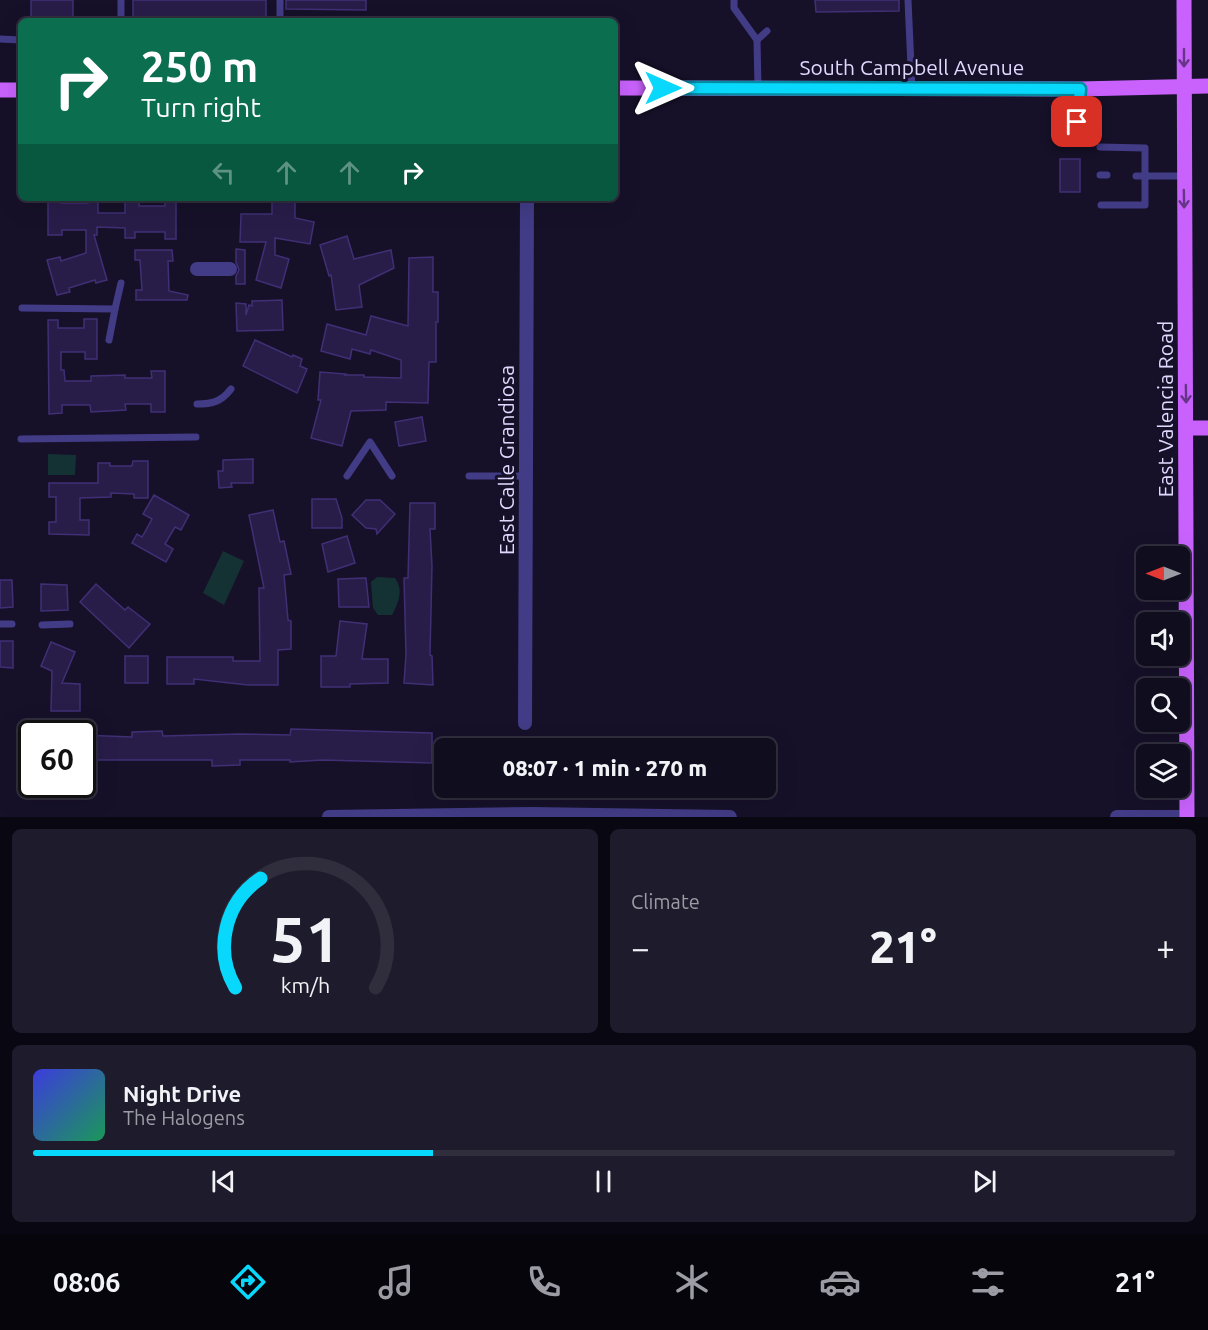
<!DOCTYPE html>
<meta charset="utf-8">
<style>
body{margin:0;font-family:Ubuntu,sans-serif;background:#1e1b2c;color:#f1f3f6;height:100vh;display:flex;flex-direction:column;font-size:22px;white-space:nowrap}
*{box-sizing:border-box;margin:0}
p{font-size:20px;color:#9c9ca4}
.icon{flex:none;width:33px;height:33px;fill:none;stroke:currentColor;stroke-width:2;stroke-linecap:round;stroke-linejoin:round}
.map{position:relative;height:817px;overflow:hidden}
.sheet{display:flex;flex-direction:column;gap:12px;padding:12px;background:#090711;flex:1}
.sheet>*{flex:none}
.banner{position:absolute;left:18px;top:18px;width:600px;height:183px;border-radius:9px;box-shadow:0 6px 24px #0002,0 0 0 2px #302d3d;background:#0b6e4f;color:#fff;overflow:hidden}
.needle{width:39px;rotate:270deg}
.buttons{position:absolute;left:1136px;top:546px;display:grid;gap:12px}
.buttons a{display:grid;place-items:center;width:54px;height:54px;border-radius:9px;background:#100d1f;box-shadow:0 6px 24px #0002,0 0 0 2px #302d3d;font-size:30px}
.speed{position:absolute;left:18px;top:720px;display:flex;gap:12px;font-size:30px;font-weight:700;text-align:center}
.speed>*{display:grid;place-content:center;width:78px;height:78px;border-radius:50%;background:#100d1f;box-shadow:0 6px 24px #0002,0 0 0 2px #302d3d;line-height:1}
.speed .limit{border:3px solid #111;border-radius:9px;background:#fff;color:#111}
.pin{position:absolute;display:grid;place-items:center;width:51px;height:51px;color:#fff;margin:-26px;border-radius:12px;box-shadow:0 3px 9px #0006}
.me{position:absolute;width:66px;margin:-33px;rotate:90deg;stroke-linejoin:round;filter:drop-shadow(0 0 4px #0008)}
.turn{display:flex;align-items:center;gap:21px;height:126px;padding:0 24px;font-size:27px}
.turn .icon{width:78px;height:78px;stroke-width:2.5}
.turn b{display:block;font-size:42px;line-height:51px}
.lanes{display:flex;align-items:center;height:57px;padding:0 24px;background:#0003;justify-content:center;gap:30px;direction:ltr}
.lanes .off{opacity:.35}
.big{font-size:45px;font-weight:800;line-height:1.1}
.sheet .tile{flex:1;display:flex;flex-direction:column;justify-content:center;gap:9px;min-width:0;padding:0 21px;border-radius:9px;background:#1e1b2c}
.sheet .dial{align-items:center;gap:0}
.dial svg{height:156px;overflow:visible;fill:none;stroke:#302d3d;stroke-width:7;stroke-linecap:round;text-anchor:middle}
.dial text{fill:#f1f3f6;stroke:none}
.song{display:flex;align-items:center;gap:18px}
.cover{width:72px;height:72px;border-radius:9px;background:linear-gradient(135deg,hsl(240 70% 55%),hsl(150 70% 35%))}
.played{height:6px;border-radius:3px;background:linear-gradient(90deg,#08d8fb 35%,#302d3d 35%)}
.keys{display:flex;justify-content:space-around;direction:ltr}
.heat{display:flex;justify-content:space-between;align-items:center;font-size:33px;direction:ltr}
.sheet .tiles{flex:1;display:grid;gap:12px;grid-template-columns:1fr 1fr}
.tile:last-child{grid-column:span 2}
.trip{position:absolute;left:434px;top:738px;width:342px;height:60px;border-radius:9px;background:#100d1f;box-shadow:0 6px 24px #0002,0 0 0 2px #302d3d;font-weight:800;line-height:60px;text-align:center}
.tabs{display:flex;height:96px;justify-content:space-around;align-items:center;background:#06050c;color:#9c9ca4}
.tabs .icon{width:42px;height:42px}
.tabs .on{color:#08d8fb}
.tabs b{font-size:27px;color:#f1f3f6}
.map>svg:first-child{display:block}
.green{fill:#143233}
.building{fill:#281d49;stroke:#402f75;stroke-width:1.5}
.lines{fill:none;stroke-linecap:round;stroke-linejoin:round}
.lane{stroke:#423c87;stroke-width:7}
.street{stroke:#423c87;stroke-width:14}
.primary{stroke:#c962fd;stroke-width:15}
.oneway{stroke:#673588}
.route-casing{stroke:#058ca3;stroke-width:15}
.route{stroke:#08d8fb;stroke-width:10}
.labels{text-anchor:middle;dominant-baseline:central;stroke-width:6;stroke-linejoin:round;paint-order:stroke}
.street-label{font-size:21px;fill:#dfd9fe;stroke:#161129}
</style>
<div class="map">
<svg width="1208" height="817" viewBox="0 0 1208 817">
<rect width="100%" height="100%" fill="#161129"/>
<g class="green">
<path d="M48,454l28,1 -1,20h-27z"/>
<path d="M223,551l21,10 -20,44 -21,-12z"/>
<path d="M377,577l18,1c9,13 3,25 -3,37h-14l-5,-7 -2,-26z"/>
</g>
<g class="building">
<rect x="31" y="0" width="42" height="21"/>
<rect x="133" y="0" width="133" height="18"/>
<path d="M286,0h80v10l-80,-1z"/>
<path d="M815,0h84v11l-83,1z"/>
<rect x="1060" y="159" width="20" height="33"/>
<path d="M48,198h13v5h27v-4h10v14h27v-11h14v4h26v-5h11v38h-11v-7h-30v6h-10v-10l-28,-1v8h-3l13,45 -11,3 -1,-3 -26,8 1,4 -13,3 -10,-35 13,-3 1,4 25,-8v-23h-24v5h-14z"/>
<path d="M272,199h23v19l19,4 -4,22 -35,-6v17l14,4 -8,29 -25,-8 10,-38h-26l1,-28h31z"/>
<path d="M347,236l7,23 37,-9 3,18 -35,17 3,22 -26,3 -5,-35 -2,1 -9,-31z"/>
<path d="M236,249l9,1v34h-9v-8l3,-6 -3,-8z"/>
<path d="M135,250h37l1,11h-5l1,30 19,4 -1,5h-51v-10h6l-2,-30h-5z"/>
<path d="M433,257v35h5v30h-2v40h-7l-1,41 -42,-1v8l-35,1 -9,35 -31,-8 10,-38h-3l2,-28 26,2 -1,1h19v2l37,1v-18l-30,-10 -1,4 -18,-5 -2,10 -29,-8 6,-27 39,11 5,-19 37,10 1,-68z"/>
<path d="M282,300l1,30 -46,1 -1,-28 10,1v11l3,-10 3,1v-5z"/>
<path d="M84,319h13v40h-12v-7h-24v18h3l1,11h26v-5l34,-1v3h27l-1,-7h14v41h-14v-8h-26l1,6 -35,2 -1,-7h-28v8l-13,1 -1,-94h10v8h26z"/>
<path d="M255,340l37,17 1,-2 9,4 -2,7 7,3 -10,24 -54,-27z"/>
<path d="M422,417l4,24 -27,5 -4,-24z"/>
<path d="M253,459v24h-22l1,4 -13,1 -1,-17h5v-11z"/>
<path d="M133,461h15v37h-14v-4l-23,-1v4l-31,1v22h9v15l-40,-1v-12h7v-25h-7v-14h49v-20h12v3h22z"/>
<path d="M154,495l35,20 -8,15 -6,-3 -10,17 8,5 -7,13 -34,-19 5,-9 5,3 10,-18 -9,-5z"/>
<path d="M312,499h24l6,19v10h-30z"/>
<path d="M366,500h14l15,14 -18,20 -1,-5 -10,-1 -14,-13z"/>
<path d="M410,503h25v26h-5l2,37 -2,89 2,1 1,29 -29,-2 2,-28 -2,-77h4z"/>
<path d="M273,510l7,32 4,-1 7,33 -7,1 4,45 3,1v28l-13,1v35h-30l-54,-6v5h-27v-27h66v4h27l-1,-73h5l-15,-73z"/>
<path d="M347,536l8,27 -27,9 -6,-28z"/>
<path d="M366,578l3,29h-30l-1,-28z"/>
<path d="M0,580h12l1,27 -13,1z"/>
<path d="M41,584l26,1 1,25 -27,1z"/>
<path d="M96,584l29,26 3,-3 22,17 -21,24 -49,-46z"/>
<path d="M340,621l27,3 -5,35h26v24l-38,1v3h-29v-31h15z"/>
<path d="M0,641h13v27l-13,-1z"/>
<path d="M51,642l24,10 -13,31 18,1v27h-29l1,-40 -11,-5z"/>
<rect x="125" y="656" width="23" height="27"/>
<path d="M291,729l141,4v30l-110,-3 -32,2v-2h-50v5l-28,1v-6h-130v-25l50,2v-5l30,-1 1,5 77,-2 50,1z"/>
</g>
<g class="lines">
<g class="lane">
<path d="M121,0v21"/>
<path d="M280,0v21"/>
<path d="M734,0v8l23,32"/>
<path d="M908,0l4,89"/>
<path d="M0,39l21,1"/>
<path d="M758,88l-1,-48 10,-9"/>
<path d="M1077,135l2,-45"/>
<path d="M1100,147l45,1v57h-44"/>
<path d="M1100,175h7"/>
<path d="M1136,176h48"/>
<path d="M22,308l93,1 -6,31"/>
<path d="M115,309l6,-26"/>
<path d="M197,404c15,0 24,-2 34,-15"/>
<path d="M21,439l175,-2"/>
<path d="M347,476l23,-34 22,34"/>
<path d="M469,476h57"/>
<path d="M0,624h12"/>
<path d="M42,625l28,-1"/>
</g>
<g class="street">
<path d="M197,269h33"/>
<path d="M525,723l2,-525"/>
<path d="M329,817l204,-3 197,3"/>
<path d="M1117,817h70"/>
</g>
<g class="primary">
<path d="M1184,0l3,817"/>
<path d="M615,88l464,1 129,-3"/>
<path d="M0,90h21"/>
<path d="M1186,428h22"/>
</g>
</g>
<defs><path id="oneway-shaft" d="M-6 0H5M1.5-3L5.5 0L1.5 3" fill="none" stroke-width="1.6" stroke-linecap="round" stroke-linejoin="round" transform="scale(1.5)"/></defs>
<g class="oneway">
<use href="#oneway-shaft" transform="translate(1184 58) rotate(90)"/>
<use href="#oneway-shaft" transform="translate(1184 199) rotate(89)"/>
<use href="#oneway-shaft" transform="translate(1186 394) rotate(89)"/>
</g>
<g class="lines">
<defs>
<path id="route" d="M663,88l417,1 -3,33"/>
</defs>
<use href="#route" class="route-casing"/>
<use href="#route" class="route"/>
</g>
<g class="labels">
<g class="street-label">
<text x="912" y="67">South Campbell Avenue</text>
<text transform="translate(1165 409) rotate(-90)">East Valencia Road</text>
<text transform="translate(506 460) rotate(-90)">East Calle Grandiosa</text>
</g>
</g>
</svg>
<div class="buttons">
<a><svg class="needle" viewBox="-14 -14 28 28"><path d="M0-13l5 13h-10z" fill="#e53935"/><path d="M0 13l5-13h-10z" fill="#9c9ca4"/></svg></a>
<a><svg class="icon" aria-label="sound" viewBox="0 0 24 24"><path d="M4 9h4l5-4v14l-5-4H4zM17 9q2 3 0 6"/></svg></a>
<a><svg class="icon" aria-label="search" viewBox="0 0 24 24"><circle cx="10" cy="10" r="6"/><path d="M15 15l6 6"/></svg></a>
<a><svg class="icon" aria-label="layers" viewBox="0 0 24 24"><path d="M12 4l9 5-9 5-9-5zM3 14l9 5 9-5"/></svg></a>
</div>
<div class="speed"><div class="limit">60</div></div>
<div class="pin" style="left:1077px;top:122px;background:#d93025"><svg class="icon" aria-label="arrive" viewBox="0 0 24 24"><path d="M6 21V4h12l-3 4 3 4H6"/></svg></div>
<svg class="me" style="left:663px;top:88px" viewBox="-20 -20 40 40"><path d="M0-17L14 15 0 8-14 15z" fill="#08d8fb" stroke="#fff" stroke-width="4"/></svg>
<div class="trip">08:07 · 1 min · 270 m</div>
<div class="banner">
<div class="turn"><svg class="icon" aria-label="right" viewBox="0 0 24 24"><path d="M7 20v-9h11M14 6l5 5-5 5"/></svg><div><b>250 m</b>Turn right</div></div>
<div class="lanes"><svg class="icon off" aria-label="left" viewBox="0 0 24 24"><path d="M17 20v-9H6M10 6l-5 5 5 5"/></svg><svg class="icon off" aria-label="ahead" viewBox="0 0 24 24"><path d="M12 20V5M6 11l6-6 6 6"/></svg><svg class="icon off" aria-label="ahead" viewBox="0 0 24 24"><path d="M12 20V5M6 11l6-6 6 6"/></svg><svg class="icon" aria-label="right" viewBox="0 0 24 24"><path d="M7 20v-9h11M14 6l5 5-5 5"/></svg></div>
</div>
</div>
<section class="sheet">
<div class="tiles">
<div class="tile dial"><svg viewBox="0 0 100 80">
<path d="M14 69A42 42 0 1 1 86 69"/>
<path d="M14 69A42 42 0 0 1 27 13" stroke="#08d8fb"/>
<text x="50" y="56" font-size="32" font-weight="700">51</text>
<text x="50" y="72" font-size="11">km/h</text>
</svg></div>
<div class="tile"><p>Climate</p>
<div class="heat"><a>−</a><b class="big">21°</b><a>+</a></div>
</div>
<div class="tile">
<div class="song"><i class="cover"></i><div><b>Night Drive</b><p>The Halogens</p></div></div>
<div class="played"></div>
<div class="keys"><svg class="icon" aria-label="previous" viewBox="0 0 24 24"><path d="M18 5L8 12l10 7zM5 5v14"/></svg><svg class="icon" aria-label="pause" viewBox="0 0 24 24"><path d="M8 5v14M16 5v14"/></svg><svg class="icon" aria-label="next" viewBox="0 0 24 24"><path d="M6 5l10 7-10 7zM19 5v14"/></svg></div>
</div>
</div>
</section>
<nav class="tabs">
<b>08:06</b>
<svg class="icon on" aria-label="directions" viewBox="0 0 24 24"><path d="M12 3l9 9-9 9-9-9zM9 14v-3h6M13 9l2 2-2 2"/></svg>
<svg class="icon" aria-label="music" viewBox="0 0 24 24"><path d="M9 18V5l10-2v13"/><circle cx="6" cy="18" r="3"/><circle cx="16" cy="16" r="3"/></svg>
<svg class="icon" aria-label="phone" viewBox="0 0 24 24"><path d="M5 4h4l2 5-3 2q2 4 5 5l2-3 5 2v4C11 20 4 13 5 4z"/></svg>
<svg class="icon" aria-label="climate" viewBox="0 0 24 24"><path d="M12 3v18M4 7l16 10M4 17L20 7"/></svg>
<svg class="icon" aria-label="car" viewBox="0 0 24 24"><path d="M5 17H2v-5l4-1 3-4h7l3 4 3 1v5h-3M9 17h6M6 11h13"/><circle cx="7" cy="17" r="2"/><circle cx="17" cy="17" r="2"/></svg>
<svg class="icon" aria-label="filters" viewBox="0 0 24 24"><path d="M4 7h16M4 17h16"/><circle cx="9" cy="7" r="2"/><circle cx="15" cy="17" r="2"/></svg>
<b>21°</b>
</nav>
